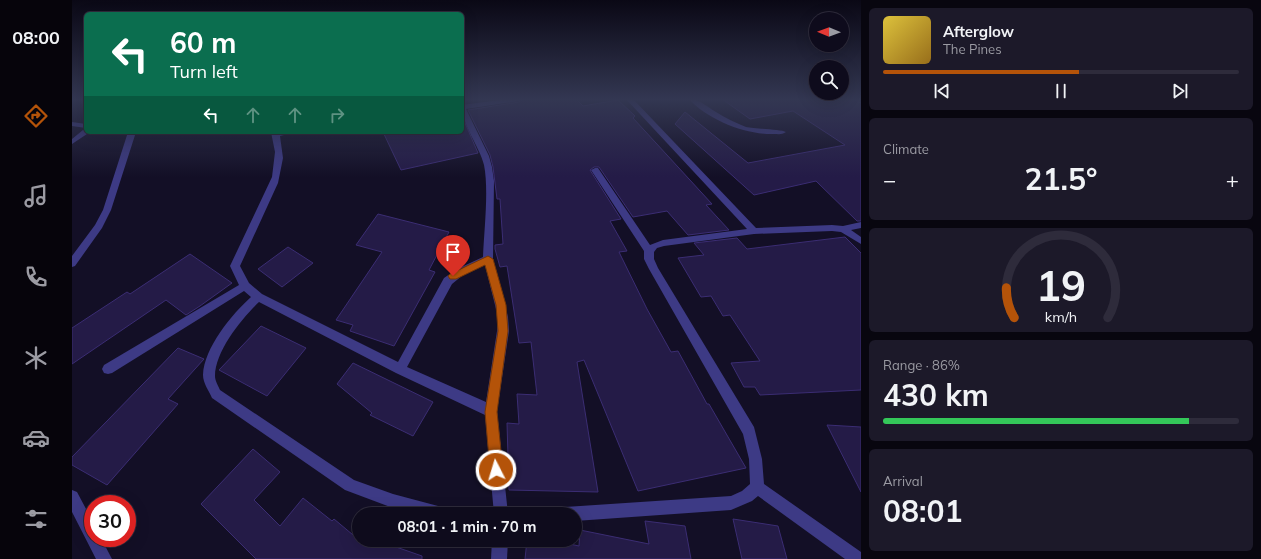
<!DOCTYPE html>
<meta charset="utf-8">
<style>
body{margin:0;font-family:Mulish,sans-serif;background:#1c1929;color:#f1f3f6;height:100vh;display:flex;flex-direction:column;font-size:15px;white-space:nowrap}
*{box-sizing:border-box;margin:0}
p{font-size:13px;color:#9b9ba3}
.icon{flex:none;width:22px;height:22px;fill:none;stroke:currentColor;stroke-width:2;stroke-linecap:round;stroke-linejoin:round}
.map{position:relative;flex:1;overflow:hidden}
.details{display:flex;flex-direction:column;gap:8px;padding:8px;background:#08060f;width:400px}
.details>*{flex:none}
.guide{position:absolute;left:12px;top:12px;width:380px;height:122px;border-radius:6px;box-shadow:0 4px 16px #0002,0 0 0 1px #2e2b3b;background:#0b6e4f;color:#fff;overflow:hidden}
.needle{width:26px;rotate:271deg}
.tools{position:absolute;left:737px;top:12px;display:grid;gap:8px}
.tools a{display:grid;place-items:center;width:40px;height:40px;border-radius:50%;background:#0e0b1c;box-shadow:0 4px 16px #0002,0 0 0 1px #2e2b3b;font-size:20px}
.speed{position:absolute;left:12px;top:495px;display:flex;gap:8px;font-size:20px;font-weight:700;text-align:center}
.speed>*{display:grid;place-content:center;width:52px;height:52px;border-radius:50%;background:#0e0b1c;box-shadow:0 4px 16px #0002,0 0 0 1px #2e2b3b;line-height:1}
.speed .limit{border:6px solid #d22;background:#fff;color:#111}
.pin{position:absolute;display:grid;place-items:center;width:34px;height:34px;color:#fff;margin:-41px -17px;border-radius:50% 50% 50% 0;rotate:-45deg;box-shadow:0 0 4px #0007}
.pin .icon{rotate:45deg}
.me{position:absolute;width:44px;margin:-22px;rotate:355deg;stroke-linejoin:round;filter:drop-shadow(0 0 3px #0008)}
.turn{display:flex;align-items:center;gap:14px;height:84px;padding:0 20px;font-size:18px}
.turn .icon{width:52px;height:52px;stroke-width:2.5}
.turn b{display:block;font-size:28px;line-height:34px}
.lanes{display:flex;align-items:center;height:38px;padding:0 20px;background:#0003;justify-content:center;gap:20px;direction:ltr}
.lanes .off{opacity:.35}
.big{font-size:30px;font-weight:700;line-height:1.1}
.details .tile{flex:1;display:flex;flex-direction:column;justify-content:center;gap:6px;min-width:0;padding:0 14px;border-radius:6px;background:#1c1929}
.details .dial{align-items:center;gap:0}
.dial svg{height:104px;overflow:visible;fill:none;stroke:#2e2b3b;stroke-width:7;stroke-linecap:round;text-anchor:middle}
.dial text{fill:#f1f3f6;stroke:none}
.song{display:flex;align-items:center;gap:12px}
.cover{width:48px;height:48px;border-radius:6px;background:linear-gradient(135deg,hsl(50 70% 55%),hsl(40 70% 35%))}
.played{height:4px;border-radius:2px;background:linear-gradient(90deg,#b45309 55%,#2e2b3b 55%)}
.keys{display:flex;justify-content:space-around;direction:ltr}
.heat{display:flex;justify-content:space-between;align-items:center;font-size:22px;direction:ltr}
.charge{height:6px;border-radius:3px;background:linear-gradient(90deg,#34c759 86%,#2e2b3b 0)}
.trip{position:absolute;left:280px;top:507px;width:230px;height:40px;border-radius:20px;background:#0e0b1c;box-shadow:0 4px 16px #0002,0 0 0 1px #2e2b3b;font-weight:700;line-height:40px;text-align:center}
main{display:flex;flex:1;min-height:0}
.menu{display:flex;flex-direction:column;width:72px;justify-content:space-around;align-items:center;background:#06040b;color:#9b9ba3}
.menu .icon{width:28px;height:28px}
.menu .active{color:#b45309}
.menu b{font-size:18px;color:#f1f3f6}
.map>svg:first-child{display:block}
.building{fill:#241b47;stroke:#3b2d73}
.lines{fill:none;stroke-linecap:round;stroke-linejoin:round}
.minor{fill:#3d3a85;fill-rule:evenodd}
.route{fill:#b45309;stroke:#753606}
</style>
<main>
<nav class="menu">
<b>08:00</b>
<svg class="icon active" aria-label="directions" viewBox="0 0 24 24"><path d="M12 3l9 9-9 9-9-9zM9 14v-3h6M13 9l2 2-2 2"/></svg>
<svg class="icon" aria-label="music" viewBox="0 0 24 24"><path d="M9 18V5l10-2v13"/><circle cx="6" cy="18" r="3"/><circle cx="16" cy="16" r="3"/></svg>
<svg class="icon" aria-label="phone" viewBox="0 0 24 24"><path d="M5 4h4l2 5-3 2q2 4 5 5l2-3 5 2v4C11 20 4 13 5 4z"/></svg>
<svg class="icon" aria-label="climate" viewBox="0 0 24 24"><path d="M12 3v18M4 7l16 10M4 17L20 7"/></svg>
<svg class="icon" aria-label="car" viewBox="0 0 24 24"><path d="M5 17H2v-5l4-1 3-4h7l3 4 3 1v5h-3M9 17h6M6 11h13"/><circle cx="7" cy="17" r="2"/><circle cx="17" cy="17" r="2"/></svg>
<svg class="icon" aria-label="filters" viewBox="0 0 24 24"><path d="M4 7h16M4 17h16"/><circle cx="9" cy="7" r="2"/><circle cx="15" cy="17" r="2"/></svg>
</nav>
<div class="map">
<svg width="789" height="559" viewBox="0 0 789 559">
<rect width="100%" height="100%" fill="#130f26"/>
<g class="building">
<path d="M451,99h53l7,7 35,-6 17,16 -2,2 79,86 -6,1 23,25 -41,5 -21,-24 -34,6 -34,-50h-5l-4,3 31,49 -11,2 17,30 -8,1 28,57 24,43 7,-1 29,53h2l37,64 -108,23 -54,-131 -7,2 21,130 -89,-2 -2,-67 12,1 -2,-30 20,1 -6,-53 -12,1 -12,-77 -7,1 -5,-18v-4l8,-1 -3,-45h-3l-4,-32 -3,-12 -22,-45 51,-8z"/>
<path d="M650,99h131l8,4v118h-4l-41,-40 -62,14 -79,-71 10,-12 63,51 97,-18 -52,-34 -43,8z"/>
<path d="M390,116l16,37 -77,17 -18,-38h79z"/>
<path d="M306,214l71,18 -20,38 6,2 -41,74 -44,-15 3,-6 -17,-5 46,-68 -26,-7z"/>
<path d="M773,237l16,16v137l-101,5 -5,-8h-11l-13,-24 29,-2 -30,-46 -7,1 -12,-20 -10,1 -23,-39 26,-3 -10,-12 43,-5 10,11z"/>
<path d="M216,247l25,16 -31,24 -24,-18z"/>
<path d="M118,254l42,29 -32,23 -14,9 -20,-15 -94,64v-36l55,-36 3,2z"/>
<path d="M189,326l45,22 -39,48 -48,-26z"/>
<path d="M106,348l26,11 -36,40 10,5 -71,81 -35,-20v-8z"/>
<path d="M281,363l80,39 -20,34 -43,-21 2,-2 -35,-29z"/>
<path d="M755,425l34,2v65z"/>
<path d="M181,449l27,23 -26,28 26,26 23,-28 29,23 2,-2 25,21h17l46,16v3h-166l-55,-55z"/>
<path d="M661,519l45,7 9,33h-45z"/>
<path d="M573,521l40,5 6,33h-166l2,-19h24l28,6 1,-16 69,14z"/>
</g>
<g class="lines">
<g class="minor">
<path d="M435,99h15l-3,2 -53,8 23,47 3,11 2,14 -1,78 15,58 1,14 -12,80 11,103h-14l-9,-99 -89,-42 -137,-71c-17,16 -44,49 -44,74 0,5 3,9 5,14l134,90 39,14 45,12 14,1 5,2 2,5h-44l-22,-6 -48,-18 -133,-92c-3,-7 -9,-15 -9,-23 1,-27 29,-61 48,-78l-7,-6 -132,82 -4,1 -4,-1 -2,-4 2,-4 135,-80 -9,-19 42,-89 3,-25 -4,-20h25l-16,4 3,22 -5,25 -38,83 9,17 13,11 136,68 46,-84 13,-9 26,-12c1,-26 6,-67 1,-92 -5,-20 -22,-39 -22,-60zM413,265l13,52 -1,14 -11,71 -79,-35 45,-83 11,-9z"/>
<path d="M554,99h7l123,129 76,-3 11,1 18,-4v6l-10,2 10,7v7l-20,-12 -9,-1 -78,3 -90,12 -7,2 -3,4v7l4,9 96,159 8,32 2,25 97,68v7h-16l-87,-63 -6,5 -21,9 -156,11v-7h-17l2,-5 5,-2 166,-11 11,-5 8,-7 -1,-25 -6,-25 -94,-165 -5,-10v-8l-53,-81 4,-2h3l52,77 13,-5 84,-11z"/>
<path d="M617,99c11,0 18,8 27,13 9,6 20,11 30,15 9,2 35,2 40,5 -4,3 -8,2 -12,2 -28,1 -66,-14 -85,-35z"/>
<path d="M0,122l14,2v4l-14,-2z"/>
<path d="M11,130h3v2h4l-18,12v-5z"/>
<path d="M56,132h8l-25,78 -9,18 -27,38 -3,1v-11l23,-31 8,-15z"/>
<path d="M0,490l5,2 16,30v16h8l11,21h-16l-24,-47z"/>
<path d="M420,540h16l-1,19h-16z"/>
</g>
</g>
<linearGradient id="sky" x2="0" y2="1"><stop stop-color="#0a0815"/><stop offset="0.56" stop-color="#333752"/><stop offset="1" stop-color="#333752" stop-opacity="0"/></linearGradient>
<rect width="789" height="177" fill="url(#sky)"/>
<path class="route" d="M416,256l5,3 13,46 2,26 -11,81 6,58 -2,5 -5,1 -4,-1 -2,-5 -5,-58 13,-81 -2,-26 -11,-40 -29,14h-6l-2,-3 2,-2z"/>
</svg>
<div class="tools">
<a><svg class="needle" viewBox="-14 -14 28 28"><path d="M0-13l5 13h-10z" fill="#e53935"/><path d="M0 13l5-13h-10z" fill="#9b9ba3"/></svg></a>
<a><svg class="icon" aria-label="search" viewBox="0 0 24 24"><circle cx="10" cy="10" r="6"/><path d="M15 15l6 6"/></svg></a>
</div>
<div class="speed"><div class="limit">30</div></div>
<div class="pin" style="left:381px;top:276px;background:#d93025"><svg class="icon" aria-label="arrive" viewBox="0 0 24 24"><path d="M6 21V4h12l-3 4 3 4H6"/></svg></div>
<svg class="me" style="left:424px;top:470px" viewBox="-20 -20 40 40"><circle r="17" fill="#b45309" stroke="#fff" stroke-width="3"/><path d="M0-11L8 9 0 5-8 9z" fill="#fff"/></svg>
<div class="trip">08:01 · 1 min · 70 m</div>
<div class="guide">
<div class="turn"><svg class="icon" aria-label="left" viewBox="0 0 24 24"><path d="M17 20v-9H6M10 6l-5 5 5 5"/></svg><div><b>60 m</b>Turn left</div></div>
<div class="lanes"><svg class="icon" aria-label="left" viewBox="0 0 24 24"><path d="M17 20v-9H6M10 6l-5 5 5 5"/></svg><svg class="icon off" aria-label="ahead" viewBox="0 0 24 24"><path d="M12 20V5M6 11l6-6 6 6"/></svg><svg class="icon off" aria-label="ahead" viewBox="0 0 24 24"><path d="M12 20V5M6 11l6-6 6 6"/></svg><svg class="icon off" aria-label="right" viewBox="0 0 24 24"><path d="M7 20v-9h11M14 6l5 5-5 5"/></svg></div>
</div>
</div>
<section class="details">
<div class="tile">
<div class="song"><i class="cover"></i><div><b>Afterglow</b><p>The Pines</p></div></div>
<div class="played"></div>
<div class="keys"><svg class="icon" aria-label="previous" viewBox="0 0 24 24"><path d="M18 5L8 12l10 7zM5 5v14"/></svg><svg class="icon" aria-label="pause" viewBox="0 0 24 24"><path d="M8 5v14M16 5v14"/></svg><svg class="icon" aria-label="next" viewBox="0 0 24 24"><path d="M6 5l10 7-10 7zM19 5v14"/></svg></div>
</div>
<div class="tile"><p>Climate</p>
<div class="heat"><a>−</a><b class="big">21.5°</b><a>+</a></div>
</div>
<div class="tile dial"><svg viewBox="0 0 100 80">
<path d="M14 69A42 42 0 1 1 86 69"/>
<path d="M14 69A42 42 0 0 1 8 46" stroke="#b45309"/>
<text x="50" y="56" font-size="32" font-weight="700">19</text>
<text x="50" y="72" font-size="11">km/h</text>
</svg></div>
<div class="tile"><p>Range · 86%</p><b class="big">430 km</b><div class="charge"></div></div>
<div class="tile"><p>Arrival</p><b class="big">08:01</b></div>
</section>
</main>
